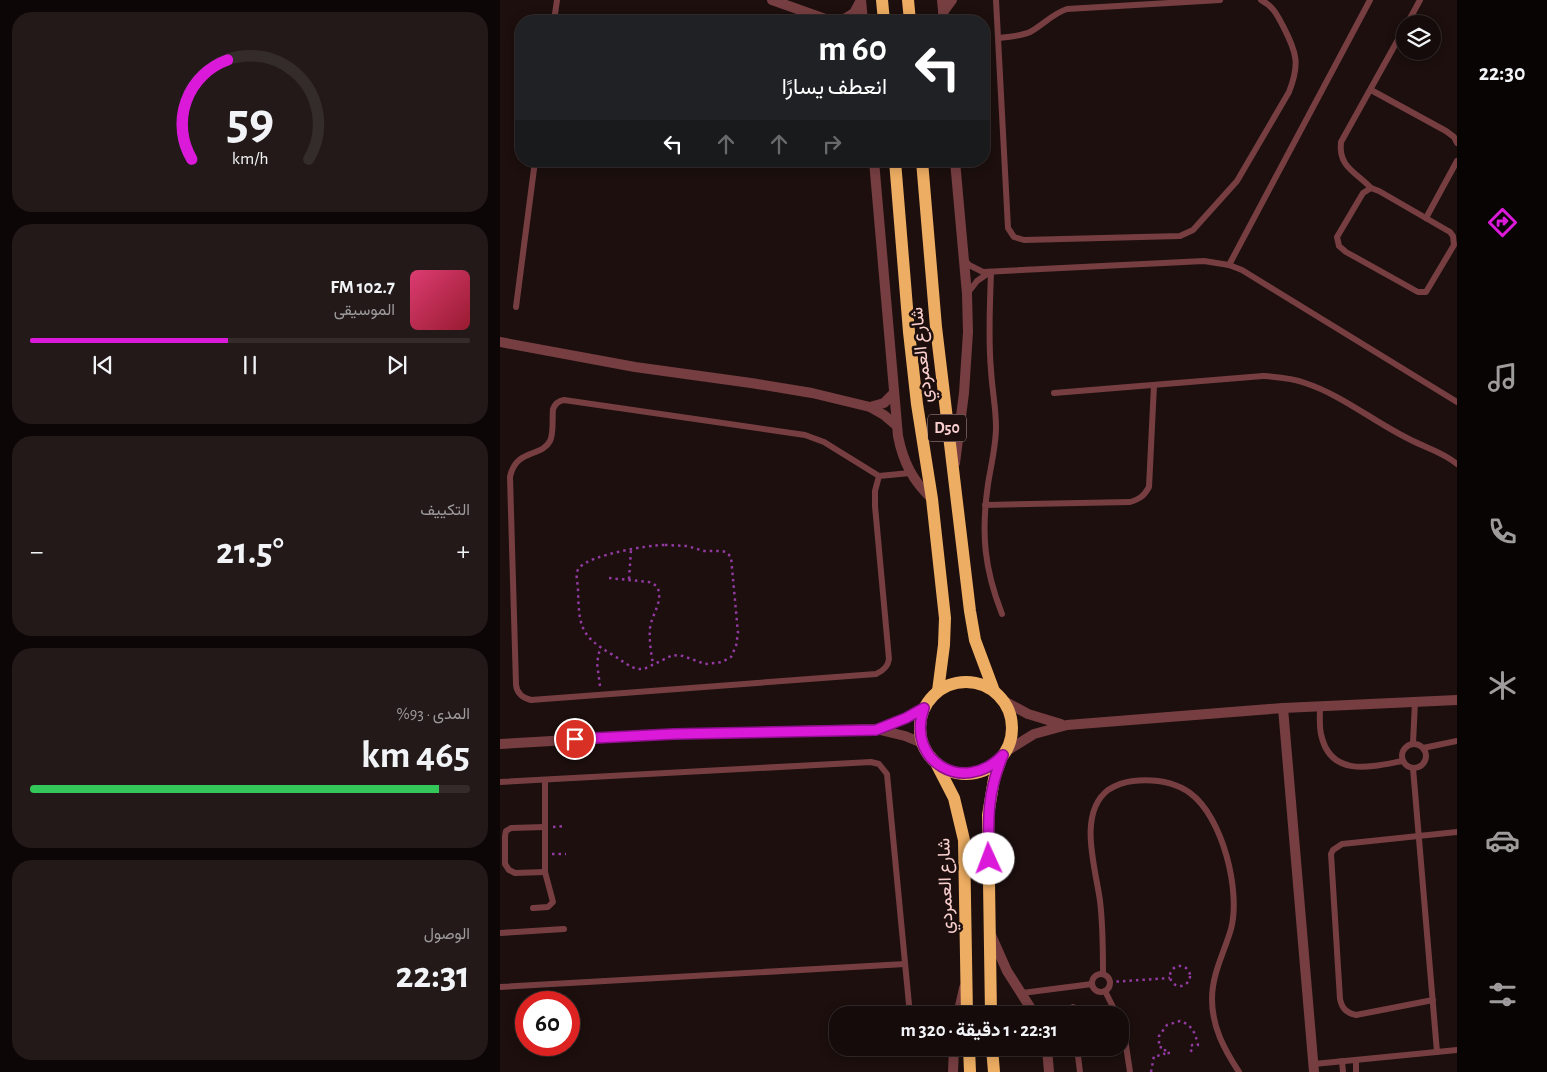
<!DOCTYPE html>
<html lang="ar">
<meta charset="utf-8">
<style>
body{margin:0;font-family:"Alegreya Sans",Vazirmatn,sans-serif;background:#221918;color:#f1f3f6;direction:rtl;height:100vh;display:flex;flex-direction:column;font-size:19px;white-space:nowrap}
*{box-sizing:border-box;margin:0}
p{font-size:16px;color:#9d9b9c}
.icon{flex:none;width:28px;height:28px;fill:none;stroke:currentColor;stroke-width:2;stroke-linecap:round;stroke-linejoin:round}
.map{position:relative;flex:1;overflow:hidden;direction:ltr}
.details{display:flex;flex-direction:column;gap:12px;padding:12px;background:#0c0606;width:500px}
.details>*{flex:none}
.guide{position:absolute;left:15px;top:15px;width:475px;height:152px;border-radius:20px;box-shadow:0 2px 12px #0003,0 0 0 1px #342b2b;direction:rtl;background:#202124;color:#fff;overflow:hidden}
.fabs{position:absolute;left:896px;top:15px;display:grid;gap:10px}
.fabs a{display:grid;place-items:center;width:45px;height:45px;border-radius:50%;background:#150b0a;box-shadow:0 2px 12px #0003,0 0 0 1px #342b2b;font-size:25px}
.speed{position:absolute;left:15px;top:991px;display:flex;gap:10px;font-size:25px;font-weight:700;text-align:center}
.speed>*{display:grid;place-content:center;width:65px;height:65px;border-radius:50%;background:#150b0a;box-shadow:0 2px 12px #0003,0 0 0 1px #342b2b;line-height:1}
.speed .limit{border:8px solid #d22;background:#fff;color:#111}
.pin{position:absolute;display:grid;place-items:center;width:42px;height:42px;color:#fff;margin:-21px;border:2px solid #fff;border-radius:50%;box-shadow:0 1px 5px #0007}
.me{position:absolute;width:55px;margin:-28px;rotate:358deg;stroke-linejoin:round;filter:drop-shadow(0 0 4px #0008)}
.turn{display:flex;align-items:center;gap:18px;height:105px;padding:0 20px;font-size:22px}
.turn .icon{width:65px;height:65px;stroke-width:2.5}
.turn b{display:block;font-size:35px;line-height:42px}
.lanes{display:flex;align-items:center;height:48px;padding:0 20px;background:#0003;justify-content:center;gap:25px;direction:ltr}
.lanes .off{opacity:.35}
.big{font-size:38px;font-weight:700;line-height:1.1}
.details .tile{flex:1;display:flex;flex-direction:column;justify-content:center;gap:8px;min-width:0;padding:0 18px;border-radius:20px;background:#221918}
.details .dial{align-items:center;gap:0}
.dial svg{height:130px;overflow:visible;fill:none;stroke:#342b2b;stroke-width:7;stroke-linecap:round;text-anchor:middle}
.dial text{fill:#f1f3f6;stroke:none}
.song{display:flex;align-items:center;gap:15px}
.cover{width:60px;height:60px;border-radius:8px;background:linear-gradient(135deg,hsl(340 70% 55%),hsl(350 70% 35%))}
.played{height:5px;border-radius:2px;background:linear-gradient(90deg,#db19d9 45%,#342b2b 45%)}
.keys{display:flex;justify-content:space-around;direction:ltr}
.heat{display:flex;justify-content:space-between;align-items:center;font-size:28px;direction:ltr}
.charge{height:8px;border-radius:4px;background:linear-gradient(90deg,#34c759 93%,#342b2b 0)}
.trip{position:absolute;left:329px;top:1006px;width:300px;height:50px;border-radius:20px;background:#150b0a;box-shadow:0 2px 12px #0003,0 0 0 1px #342b2b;font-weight:700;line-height:50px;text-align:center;direction:rtl}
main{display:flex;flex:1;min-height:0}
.tabs{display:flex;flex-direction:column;width:90px;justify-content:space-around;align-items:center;background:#080404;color:#9d9b9c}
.tabs .icon{width:35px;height:35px}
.tabs .current{color:#db19d9}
.tabs b{font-size:22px;color:#f1f3f6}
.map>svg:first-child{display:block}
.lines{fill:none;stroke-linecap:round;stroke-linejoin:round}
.path{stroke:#933aa2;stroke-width:2.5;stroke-dasharray:2.5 4;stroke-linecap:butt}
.service{stroke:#763e41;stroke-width:6}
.minor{stroke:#763e41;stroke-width:10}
.tertiary{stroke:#763e41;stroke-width:10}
.primary{stroke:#edad62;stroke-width:12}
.route-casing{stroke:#8e108d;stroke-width:12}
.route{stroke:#db19d9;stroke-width:9}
.labels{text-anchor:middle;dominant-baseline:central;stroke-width:5;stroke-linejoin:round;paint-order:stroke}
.shield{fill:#1c0f0e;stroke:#b79695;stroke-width:1}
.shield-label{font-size:16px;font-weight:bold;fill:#fad0cf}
.street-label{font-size:18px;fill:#fad0cf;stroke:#1c0f0e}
</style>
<main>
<nav class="tabs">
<b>22:30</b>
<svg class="icon current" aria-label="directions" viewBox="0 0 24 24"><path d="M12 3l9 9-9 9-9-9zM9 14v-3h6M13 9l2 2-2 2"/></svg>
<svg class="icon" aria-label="music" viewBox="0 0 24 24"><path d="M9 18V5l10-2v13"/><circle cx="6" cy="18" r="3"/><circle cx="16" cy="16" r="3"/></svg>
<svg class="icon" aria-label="phone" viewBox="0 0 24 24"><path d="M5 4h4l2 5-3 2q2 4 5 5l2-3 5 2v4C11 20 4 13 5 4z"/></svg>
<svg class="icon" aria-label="climate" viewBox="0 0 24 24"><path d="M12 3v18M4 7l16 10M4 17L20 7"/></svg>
<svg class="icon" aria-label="car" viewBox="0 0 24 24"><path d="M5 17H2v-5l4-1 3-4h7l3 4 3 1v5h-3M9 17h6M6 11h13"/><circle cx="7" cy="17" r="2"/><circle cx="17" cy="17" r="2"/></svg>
<svg class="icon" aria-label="filters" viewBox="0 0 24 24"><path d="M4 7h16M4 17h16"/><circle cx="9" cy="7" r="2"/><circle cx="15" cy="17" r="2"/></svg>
</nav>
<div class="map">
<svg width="957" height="1072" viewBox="0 0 957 1072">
<rect width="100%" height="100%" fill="#1c0f0e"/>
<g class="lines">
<g class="path">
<path d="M165,545l22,1 17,5h17l5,1 5,5 7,76 -2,13 -5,11 -9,5 -17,2 -22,-8 -10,-1 -29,14h-7c-9,-3 -16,-9 -24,-14 -33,-19 -34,-28 -35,-66 0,-6 -4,-17 2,-22 11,-12 67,-22 85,-22z"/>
<path d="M109,578l40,4 8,4c7,16 -5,27 -7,42 -1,12 1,25 3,36"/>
<path d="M129,579l2,-29"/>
<path d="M100,686l-3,-23 3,-15"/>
<path d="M53,827l11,-1"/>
<path d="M52,854h14"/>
<circle cx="680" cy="976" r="10"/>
<path d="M610,982l60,-4"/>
<path d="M670,1053h-5v-5l-6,-1v-11l8,-11 13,-4c12,4 15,11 18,24h-6l1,4 -4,4"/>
<path d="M651,1072l3,-16 9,-1 2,-2"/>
</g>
<g class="service">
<path d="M496,0l12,228 6,9 10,3 156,-4 13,-6 44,-49 52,-89c11,-28 8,-39 -6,-66 -6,-11 -10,-20 -22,-26"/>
<path d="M54,21l3,-21"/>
<path d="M907,24l13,-24"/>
<path d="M499,38c10,-1 22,-2 31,-6 13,-7 22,-18 37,-23l153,-9"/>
<path d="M871,90l75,41 8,6 3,6"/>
<path d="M871,188l8,3 71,41 3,4 1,9 -28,47h-8l-72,-40 -7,-6 -2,-9 26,-44z"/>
<path d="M871,188c-15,-16 -33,-21 -30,-46l64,-115"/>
<path d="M926,218l31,-57"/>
<path d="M464,259l5,6 14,7 221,-11 25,4 13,5 215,132"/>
<path d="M729,265l141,-265"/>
<path d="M491,272c-1,32 -3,66 0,98 1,19 5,38 5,57 0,19 -5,38 -8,57 -7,49 -4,84 14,130"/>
<path d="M467,294l10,-13 13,-9"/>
<path d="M16,307l19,-146"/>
<path d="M554,393l209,-17c14,1 29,2 42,7 37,12 69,39 104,56 17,9 34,13 48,25"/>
<path d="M379,476l-4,15v15l14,153c-1,8 -6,12 -13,15l-345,26c-8,-2 -14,-6 -15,-15l-6,-208c6,-29 31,-19 40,-36 4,-8 2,-23 3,-32 2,-5 5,-8 11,-9l241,35 19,7 55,34 31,-3"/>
<path d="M485,505l145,-3c10,-3 14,-6 19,-15l5,-102"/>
<path d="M820,707c0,8 -1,18 1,27 9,44 50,33 81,27"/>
<path d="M913,743l2,-41"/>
<circle cx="914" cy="756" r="12"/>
<path d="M923,748l34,-7"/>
<path d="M913,768l24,284"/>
<path d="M0,782l371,-20 8,2 8,10 23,241"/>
<path d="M45,827l-34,1 -5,3 -1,5v28l4,6 6,3 30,-1"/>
<path d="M33,908l15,-1 5,-5 -8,-30v-92"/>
<path d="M0,933l64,-4"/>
<path d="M603,973c0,-24 0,-48 -3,-72 -4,-32 -23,-87 8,-111 8,-5 16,-8 25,-9 20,-2 40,0 57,12 33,24 51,99 41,136 -7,24 -19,45 -19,70 0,28 12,50 27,73"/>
<circle cx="601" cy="983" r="9"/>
<path d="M0,987l405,-23"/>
<path d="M605,991l12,24"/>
<path d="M522,993l70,-9"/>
<path d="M933,1000l-77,15c-9,-2 -14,-6 -16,-16l-9,-145 2,-4 9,-6 115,-12"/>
<path d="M573,1007v8"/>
<path d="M620,1024l5,15 5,33"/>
<path d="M413,1048v6"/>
<path d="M577,1048l3,24"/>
<path d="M856,1060v12"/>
<path d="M842,1061l1,11"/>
<path d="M814,1064l143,-14"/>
</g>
<g class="minor">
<path d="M272,0l59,21"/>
<path d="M443,12l9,-12"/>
<path d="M341,21l13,-8 7,-13"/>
<path d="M0,342l135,25 116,16 61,10 58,14 14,8 13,11"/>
<path d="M370,407l14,-4 10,-10"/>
<path d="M504,701l24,13 33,10"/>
<path d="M783,708l31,364"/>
<path d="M377,729l29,-11 18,-10"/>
<path d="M0,744l174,-10 202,-5 29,7 17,7"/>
<path d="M505,752l29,-18 33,-9 216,-17 174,-8"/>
</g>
<g class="tertiary">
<path d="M361,0l2,21"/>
<path d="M442,0l2,21"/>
<path d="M374,161l24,275c5,26 15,45 34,63"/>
<path d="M455,463l9,-70 4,-61 -1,-38 -12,-133"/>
<path d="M491,935l16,36 28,44"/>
<path d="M458,1015l6,-27"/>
<path d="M547,1048l2,24"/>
<path d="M453,1072l1,-24"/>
</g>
<g class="primary">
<path d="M382,0l2,21"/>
<path d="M408,0l2,21"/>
<path d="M395,161l14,171 8,72 15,95 13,119 -1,27 -6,46"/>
<path d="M422,161l14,166 34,284 5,29 19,51"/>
<circle cx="466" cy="728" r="46"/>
<path d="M436,763l18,35 10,42 3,175"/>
<path d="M491,1015l-3,-200 6,-36 7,-20"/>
<path d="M469,1048l1,24"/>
<path d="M492,1048l2,24"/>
</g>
</g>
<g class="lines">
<defs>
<path id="route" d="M75,739l99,-5 202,-4 30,-12 18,-10c-19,53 40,88 79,47 -16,38 -15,64 -14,104"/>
</defs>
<use href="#route" class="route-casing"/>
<use href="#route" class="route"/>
</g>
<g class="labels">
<rect class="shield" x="428" y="414.5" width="38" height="27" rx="4"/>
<g class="shield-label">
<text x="447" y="428">D50</text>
</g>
<g class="street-label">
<text transform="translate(422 355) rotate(-96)">شارع العمردي</text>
<text transform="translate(446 886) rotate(-92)">شارع العمردي</text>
</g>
</g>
</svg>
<div class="fabs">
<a><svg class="icon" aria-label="layers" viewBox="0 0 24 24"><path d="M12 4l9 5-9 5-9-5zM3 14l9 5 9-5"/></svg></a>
</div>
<div class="speed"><div class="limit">60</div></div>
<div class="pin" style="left:75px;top:739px;background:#d93025"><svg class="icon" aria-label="arrive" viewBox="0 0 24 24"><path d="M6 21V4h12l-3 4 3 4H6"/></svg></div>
<svg class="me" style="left:489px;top:859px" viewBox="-20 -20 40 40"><circle r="19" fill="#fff"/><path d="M0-13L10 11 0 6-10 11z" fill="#db19d9"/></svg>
<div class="trip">22:31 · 1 دقيقة · 320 m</div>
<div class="guide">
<div class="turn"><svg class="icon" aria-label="left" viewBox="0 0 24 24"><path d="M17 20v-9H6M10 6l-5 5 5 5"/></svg><div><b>60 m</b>انعطف يسارًا</div></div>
<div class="lanes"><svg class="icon" aria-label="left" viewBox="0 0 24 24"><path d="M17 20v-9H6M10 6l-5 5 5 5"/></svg><svg class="icon off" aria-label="ahead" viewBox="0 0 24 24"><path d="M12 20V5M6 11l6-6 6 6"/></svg><svg class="icon off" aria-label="ahead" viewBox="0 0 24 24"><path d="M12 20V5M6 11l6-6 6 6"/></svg><svg class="icon off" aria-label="right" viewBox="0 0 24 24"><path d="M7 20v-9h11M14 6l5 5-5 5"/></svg></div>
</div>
</div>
<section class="details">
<div class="tile dial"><svg viewBox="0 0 100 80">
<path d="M14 69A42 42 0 1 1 86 69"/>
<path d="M14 69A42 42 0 0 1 36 8" stroke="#db19d9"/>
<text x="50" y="56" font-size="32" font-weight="700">59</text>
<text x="50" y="72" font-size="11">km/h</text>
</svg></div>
<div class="tile">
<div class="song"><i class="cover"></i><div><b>102.7 FM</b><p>الموسيقى</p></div></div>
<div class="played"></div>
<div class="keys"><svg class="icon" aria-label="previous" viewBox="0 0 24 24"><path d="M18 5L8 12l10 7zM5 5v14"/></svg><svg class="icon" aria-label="pause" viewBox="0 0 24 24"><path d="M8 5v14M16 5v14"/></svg><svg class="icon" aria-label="next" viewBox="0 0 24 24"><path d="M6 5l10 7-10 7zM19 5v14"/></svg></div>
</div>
<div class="tile"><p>التكييف</p>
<div class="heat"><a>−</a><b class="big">21.5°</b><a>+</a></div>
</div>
<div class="tile"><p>المدى · 93%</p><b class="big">465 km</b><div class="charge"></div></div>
<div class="tile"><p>الوصول</p><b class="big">22:31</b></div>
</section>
</main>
